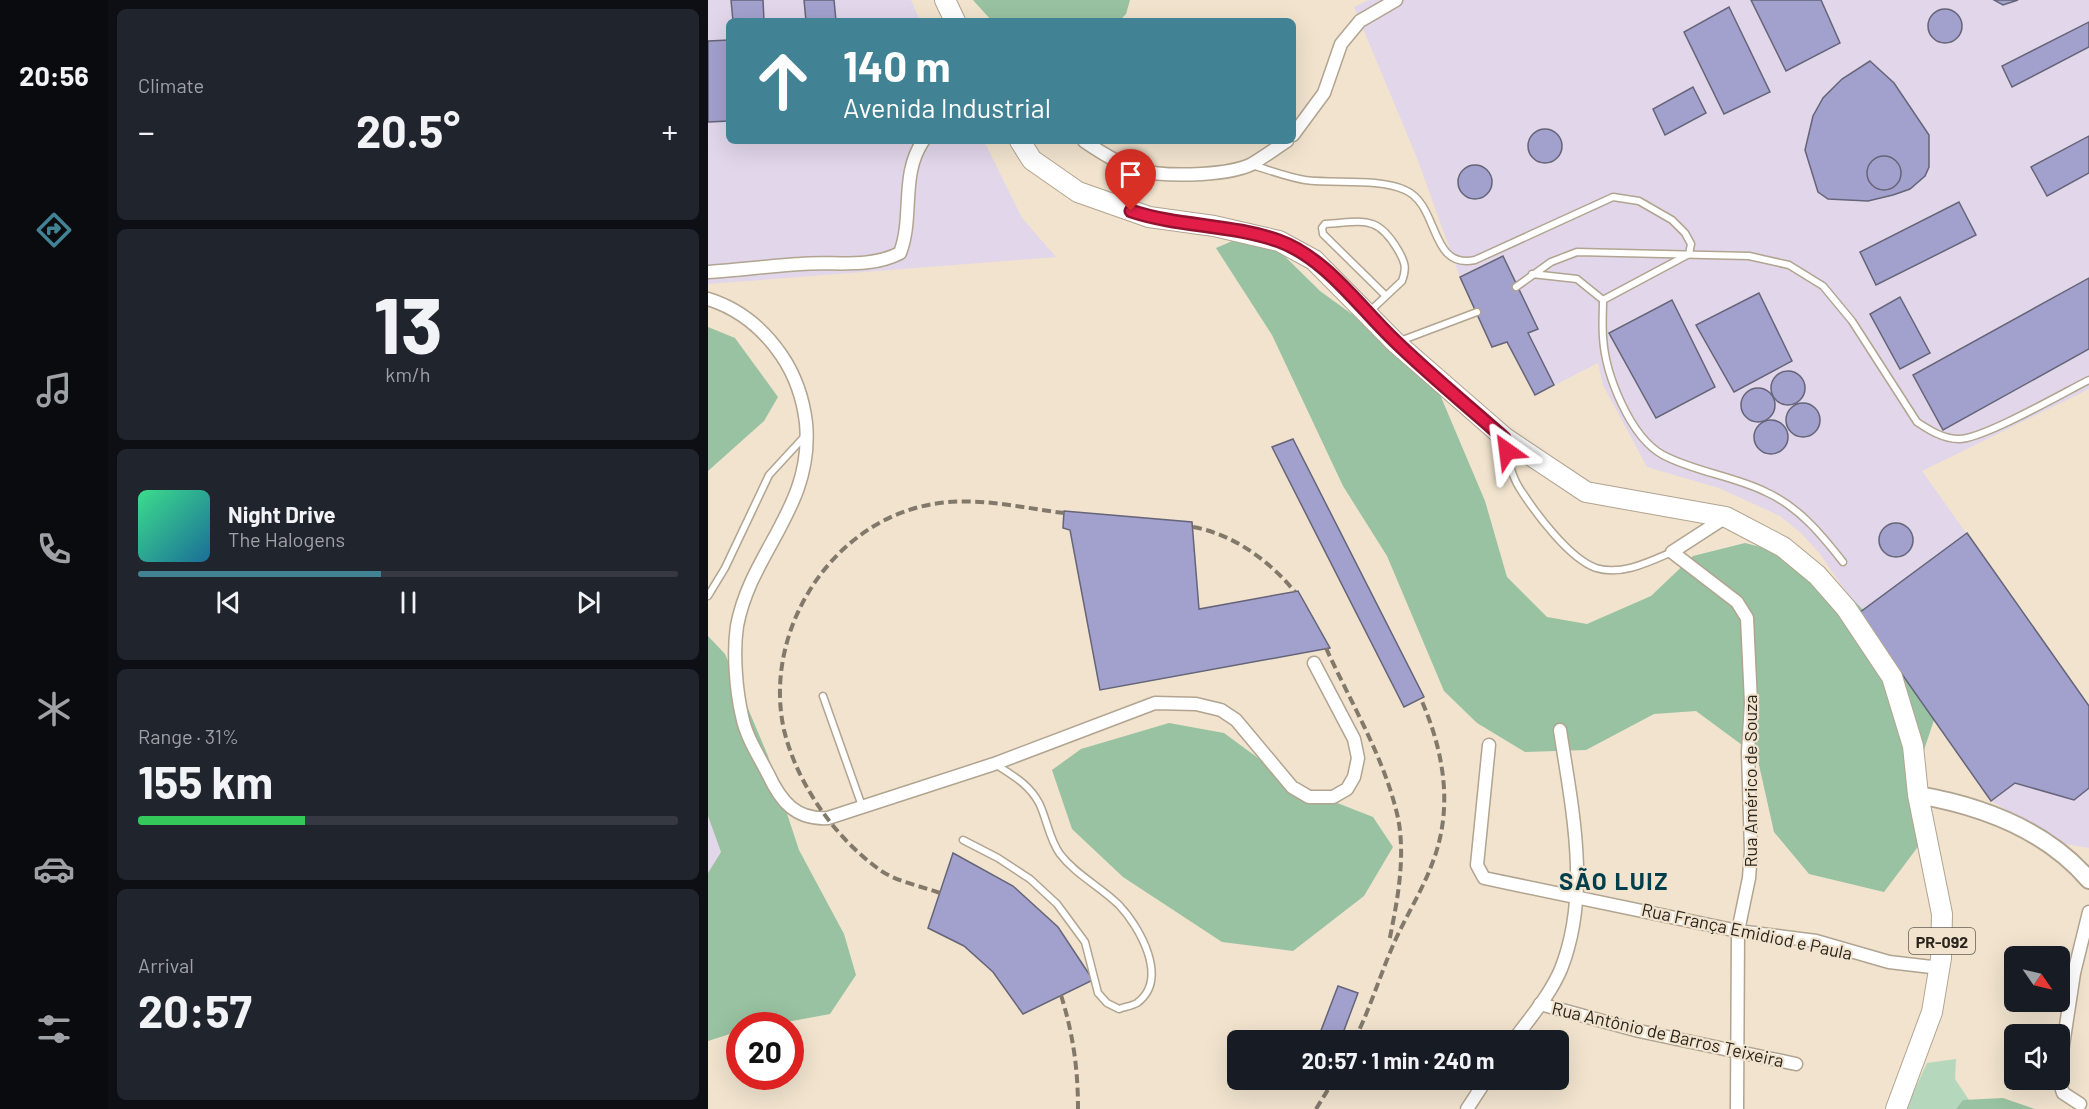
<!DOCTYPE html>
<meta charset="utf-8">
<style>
body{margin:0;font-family:Barlow,sans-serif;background:#20242c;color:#f1f3f6;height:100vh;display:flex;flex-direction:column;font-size:22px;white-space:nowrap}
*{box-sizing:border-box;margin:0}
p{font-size:20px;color:#9ea1a6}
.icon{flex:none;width:33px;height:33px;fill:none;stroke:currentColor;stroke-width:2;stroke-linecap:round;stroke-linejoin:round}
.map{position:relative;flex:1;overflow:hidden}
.details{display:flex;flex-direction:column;gap:9px;padding:9px;background:#0d0f14;width:600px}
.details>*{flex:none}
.top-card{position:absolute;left:18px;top:18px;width:570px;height:126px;border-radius:9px;box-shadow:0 6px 24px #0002;background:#418294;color:#fff;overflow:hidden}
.needle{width:39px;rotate:124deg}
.buttons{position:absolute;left:1296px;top:946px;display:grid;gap:12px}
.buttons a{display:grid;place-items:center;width:66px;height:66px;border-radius:9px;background:#171b24;box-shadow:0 6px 24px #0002;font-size:30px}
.speed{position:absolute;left:18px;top:1012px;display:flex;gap:12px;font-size:30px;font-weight:700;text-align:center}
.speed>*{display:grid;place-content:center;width:78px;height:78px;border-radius:50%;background:#171b24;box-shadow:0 6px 24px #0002;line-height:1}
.speed .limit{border:9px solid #d22;background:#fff;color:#111}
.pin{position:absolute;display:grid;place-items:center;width:51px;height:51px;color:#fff;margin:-62px -26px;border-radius:50% 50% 50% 0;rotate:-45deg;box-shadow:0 0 6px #0007}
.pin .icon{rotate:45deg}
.me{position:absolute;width:66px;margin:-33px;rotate:329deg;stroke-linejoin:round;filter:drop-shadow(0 0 4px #0008)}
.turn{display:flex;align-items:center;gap:21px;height:126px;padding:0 18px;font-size:27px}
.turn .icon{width:78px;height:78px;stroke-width:2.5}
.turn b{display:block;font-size:42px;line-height:51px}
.big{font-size:45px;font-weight:700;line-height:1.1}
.details .card{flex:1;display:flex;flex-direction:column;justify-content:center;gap:9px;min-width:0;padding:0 21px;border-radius:9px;background:#20242c}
.details .dial{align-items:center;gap:0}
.dial b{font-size:78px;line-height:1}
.song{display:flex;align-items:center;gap:18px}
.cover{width:72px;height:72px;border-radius:9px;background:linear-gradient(135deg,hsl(150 70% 55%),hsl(200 70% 35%))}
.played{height:6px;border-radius:3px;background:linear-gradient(90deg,#418294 45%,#363941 45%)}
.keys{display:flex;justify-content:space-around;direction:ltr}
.heat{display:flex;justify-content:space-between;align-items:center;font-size:33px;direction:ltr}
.charge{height:9px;border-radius:4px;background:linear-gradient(90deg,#34c759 31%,#363941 0)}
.trip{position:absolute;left:519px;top:1030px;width:342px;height:60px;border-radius:9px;background:#171b24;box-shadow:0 6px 24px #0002;font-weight:700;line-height:60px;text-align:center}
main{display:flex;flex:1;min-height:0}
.tabs{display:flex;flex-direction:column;width:108px;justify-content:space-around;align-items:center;background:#090b0e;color:#9ea1a6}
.tabs .icon{width:42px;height:42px}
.tabs .selected{color:#418294}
.tabs b{font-size:27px;color:#f1f3f6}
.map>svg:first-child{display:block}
.industrial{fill:#e1d6ea}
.green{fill:#b5d8bc}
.forest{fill:#98c2a1}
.building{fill:#a2a1ce;stroke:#656478;stroke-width:1.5}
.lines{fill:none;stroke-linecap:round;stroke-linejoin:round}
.lane-casing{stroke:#b1a490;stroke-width:9}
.street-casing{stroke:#b1a490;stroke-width:15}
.secondary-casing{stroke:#b1a490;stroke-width:20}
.primary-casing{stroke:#b1a490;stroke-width:22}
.lane{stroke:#fff;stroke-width:6}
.street{stroke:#fff;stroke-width:12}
.secondary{stroke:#fff;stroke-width:16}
.primary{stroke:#fff;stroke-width:20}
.rail{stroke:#82796b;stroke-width:4;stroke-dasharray:9 4.5;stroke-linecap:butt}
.route-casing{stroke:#92132f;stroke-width:15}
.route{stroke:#e11d48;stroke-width:10}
.labels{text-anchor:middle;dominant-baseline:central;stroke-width:4.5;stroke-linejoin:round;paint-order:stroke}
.shield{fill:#f1e3ce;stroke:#655d51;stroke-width:1.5}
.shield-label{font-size:16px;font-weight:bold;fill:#29241c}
.street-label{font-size:18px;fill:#29241c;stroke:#f1e3ce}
.district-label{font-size:24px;font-weight:bold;letter-spacing:1.5px;fill:#013e4b;stroke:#f1e3ce}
</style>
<main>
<nav class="tabs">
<b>20:56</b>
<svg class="icon selected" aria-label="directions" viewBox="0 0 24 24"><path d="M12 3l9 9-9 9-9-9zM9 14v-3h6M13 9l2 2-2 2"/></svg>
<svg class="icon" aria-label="music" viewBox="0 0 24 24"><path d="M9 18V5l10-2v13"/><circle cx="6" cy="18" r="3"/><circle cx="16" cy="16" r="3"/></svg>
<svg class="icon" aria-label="phone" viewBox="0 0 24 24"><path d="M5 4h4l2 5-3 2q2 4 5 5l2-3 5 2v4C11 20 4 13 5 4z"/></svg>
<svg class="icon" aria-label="climate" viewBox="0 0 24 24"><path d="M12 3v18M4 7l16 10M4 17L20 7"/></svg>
<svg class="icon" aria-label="car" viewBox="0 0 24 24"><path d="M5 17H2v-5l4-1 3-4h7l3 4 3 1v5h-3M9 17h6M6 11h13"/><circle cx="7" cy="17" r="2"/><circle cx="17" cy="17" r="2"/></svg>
<svg class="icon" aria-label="filters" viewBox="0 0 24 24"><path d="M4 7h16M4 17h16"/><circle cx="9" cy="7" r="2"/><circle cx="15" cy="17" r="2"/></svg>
</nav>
<section class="details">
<div class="card"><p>Climate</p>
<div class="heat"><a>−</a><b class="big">20.5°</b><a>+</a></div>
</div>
<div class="card dial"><b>13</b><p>km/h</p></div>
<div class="card">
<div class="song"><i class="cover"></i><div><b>Night Drive</b><p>The Halogens</p></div></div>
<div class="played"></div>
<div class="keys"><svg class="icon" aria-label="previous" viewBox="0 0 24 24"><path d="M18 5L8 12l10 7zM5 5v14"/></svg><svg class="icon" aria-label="pause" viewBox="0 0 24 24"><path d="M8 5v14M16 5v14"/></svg><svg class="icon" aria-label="next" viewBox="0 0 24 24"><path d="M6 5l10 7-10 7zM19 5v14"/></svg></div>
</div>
<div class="card"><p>Range · 31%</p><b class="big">155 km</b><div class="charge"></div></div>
<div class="card"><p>Arrival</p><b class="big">20:57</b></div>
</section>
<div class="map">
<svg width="1381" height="1109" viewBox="0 0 1381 1109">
<rect width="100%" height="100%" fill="#f1e3ce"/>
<g class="industrial">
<path d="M0,0h203l9,21h-191v120h255l38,77 34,39 -348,27z"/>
<path d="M661,0h720v389l-167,82 167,235v142l-23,-4 -75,-43 -171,-247 -19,-21 -21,-17 -61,-28 -72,-21 -44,-82 -5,-22 -63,32 -28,-53 -15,5 -32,-70 -43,-119 -63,-151z"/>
<path d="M0,816l13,36 -13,21z"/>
</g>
<path class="green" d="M1248,1059l-1,20 20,30h-69l21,-46z"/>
<g class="forest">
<path d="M265,0h157l-4,14 -7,7h-127z"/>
<path d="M550,230l62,61 110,80 55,130 22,76 40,40 40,7 64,-28 42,-40 52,-13 43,11 52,33 71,70 23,63 -18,54 4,70 -36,48 -75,-18 -35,-42 -17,-76 -61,-45 -42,3 -68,36 -61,2 -48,-29 -33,-32 -57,-135 -44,-70 -71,-151 -56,-87z"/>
<path d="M0,327l27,11 43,59 -14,24 -56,50z"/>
<path d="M0,636l17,18 43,102 31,94 45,84 12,41 -26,39 -65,12h-25l-1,5 -31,10v-168l13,-21 -13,-36z"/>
<path d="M461,723l55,10 75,55 74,29 20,30 -29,49 -71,55 -71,-9 -99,-65 -51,-48 -20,-59 29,-21z"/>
<path d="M1295,1098l32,11h-79l7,-9z"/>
</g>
<g class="building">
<path d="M23,0h32l1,21h-31z"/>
<path d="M96,0h30l2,21h-30z"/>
<path d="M1043,0h70l19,43 -54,28z"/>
<path d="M1286,0h24l-15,5z"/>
<path d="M1021,7l41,85 -46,22 -40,-82z"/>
<circle cx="1237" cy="26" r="17"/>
<path d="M1381,22v25l-77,40 -10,-21z"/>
<path d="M21,40v81l-21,1v-81z"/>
<path d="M1162,61l24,22 35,52v32l-4,9 -15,13 -17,6 -25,6 -40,-2 -10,-7 -13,-42 8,-34 10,-18 19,-19z"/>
<path d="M985,87l13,26 -41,22 -12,-26z"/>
<circle cx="837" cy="146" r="17"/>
<path d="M1381,136v37l-42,23 -16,-29z"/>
<circle cx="1176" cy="173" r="17"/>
<circle cx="767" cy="182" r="17"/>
<path d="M1251,202l17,33 -100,50 -16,-33z"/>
<path d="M795,256l35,73 -10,4 26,52 -19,10 -28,-53 -15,5 -32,-70z"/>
<path d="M1381,278v71l-146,81 -30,-55z"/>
<path d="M1051,293l33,68 -58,31 -38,-67z"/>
<path d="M1192,297l30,56 -30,16 -30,-55z"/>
<path d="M964,300l43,87 -59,31 -47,-85z"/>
<circle cx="1080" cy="388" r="17"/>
<circle cx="1050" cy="405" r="17"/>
<circle cx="1095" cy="420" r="17"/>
<circle cx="1063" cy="437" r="17"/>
<path d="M585,439l131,258 -20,10 -132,-260z"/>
<path d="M356,511l128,11 7,87 99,-18 32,57 -230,42 -30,-160 -7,-2z"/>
<circle cx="1188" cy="540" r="17"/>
<path d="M1259,533l122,173v82l-15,12 -59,-17 -24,18 -132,-188z"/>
<path d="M245,853l60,33 45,41 35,53 -70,34 -30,-42 -29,-26 -36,-18z"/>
<path d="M630,986l20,7 -18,48h-23z"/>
</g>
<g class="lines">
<defs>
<g id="lane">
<path d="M544,165c17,5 35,12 53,15 30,4 73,-2 100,10 35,15 24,80 70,70l138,-63 26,4 33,19 13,13 6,11 -2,10 -86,46"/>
<path d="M824,274l45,5 26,21c0,12 -1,25 0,37 2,37 27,100 60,118 32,17 71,21 103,37 33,15 55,42 77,70"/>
<path d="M808,287l35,-25 26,-10 172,4 40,9 34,21 29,35 65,101c12,8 26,17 42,17 24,0 104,-46 130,-59"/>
<path d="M661,312l33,-31c5,-13 3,-19 -4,-31 -21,-36 -35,-28 -73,-26l-3,4 1,6 62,61"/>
<path d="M692,341l77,-29"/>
<path d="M798,445c2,16 6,33 16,47 15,23 48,67 74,76 25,8 53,-6 76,-16"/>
<path d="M0,596l17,-28 44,-93 35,-38"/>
<path d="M115,696l39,110"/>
<path d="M255,840l35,18 32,21 27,25 28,38 13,51 9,10 12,6c5,-2 13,-3 18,-6 33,-24 2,-77 -18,-98 -18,-18 -43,-30 -59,-51 -11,-15 -13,-35 -21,-51 -10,-19 -27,-28 -44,-39"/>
</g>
<g id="street">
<path d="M585,135l31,-42 17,-49 19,-23 36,-21"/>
<path d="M376,141c45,31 63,36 118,33 15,-1 36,-3 50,-10 12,-7 24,-16 35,-23"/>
<path d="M0,272c31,-2 61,-6 92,-8 34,-3 69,5 100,-11 14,-37 0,-78 23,-112"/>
<path d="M0,299c32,10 55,29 74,57 14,21 21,41 24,67 8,84 -55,128 -69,203 -4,27 -1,64 5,90 4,21 17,40 26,58 13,28 28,46 60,44l166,-54 161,-61 41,1 25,6 15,10 56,67 17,10h24l14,-8 7,-12 4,-19 -4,-19 -40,-76"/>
<path d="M1018,517l-54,35 65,50 10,16 4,85 -3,49 3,99 -2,27 -11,53 -1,178"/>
<path d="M781,745l-12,120 7,13 254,53 78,10 73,21 51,6"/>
<path d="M832,1004l99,27 157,33"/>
<path d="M805,1041c17,-23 37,-46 48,-72 30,-76 11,-161 -1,-239"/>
<path d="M1352,1065l14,-92 15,-61"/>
<path d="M1351,1080l4,13 17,11"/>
<path d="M759,1109l19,-29"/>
</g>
<path id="secondary" d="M1210,795c64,11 128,35 171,85"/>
<g id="primary">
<path d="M237,0l10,21"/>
<path d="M312,141l12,19 46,32 71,25 65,9 65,15 35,19 82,83 109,95 81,54 140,25 57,30 34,28 29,33 46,69 21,69 5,49 24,119 -1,44 -9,54 -36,97"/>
</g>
</defs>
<use href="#lane" class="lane-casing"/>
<use href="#street" class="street-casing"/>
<use href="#secondary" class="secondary-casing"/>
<use href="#primary" class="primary-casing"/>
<use href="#lane" class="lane"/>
<use href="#street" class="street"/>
<use href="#secondary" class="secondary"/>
<use href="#primary" class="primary"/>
<g class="rail">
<path d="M485,527c40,7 77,34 102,65"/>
<path d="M618,648c25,55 59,111 72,170 8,40 -1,85 -9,124"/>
<path d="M232,893c-19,-7 -43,-11 -60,-23 -45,-32 -83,-86 -96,-140 -21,-95 42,-199 135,-223 49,-13 96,0 145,6"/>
<path d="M353,995c12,39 17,73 17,114"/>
<path d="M646,1041c16,-32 26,-66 40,-98 12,-27 28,-52 38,-79 22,-56 12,-112 -11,-165"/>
<path d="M608,1109l18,-29"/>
</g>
</g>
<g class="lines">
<defs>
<path id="route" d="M423,211c48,16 100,13 148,30 47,17 81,67 116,100 35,34 73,65 109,97l3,13"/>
</defs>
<use href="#route" class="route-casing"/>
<use href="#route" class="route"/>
</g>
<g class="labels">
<rect class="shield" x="1201" y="928" width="66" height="26" rx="4.5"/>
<g class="shield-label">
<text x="1234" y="941">PR-092</text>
</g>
<g class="street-label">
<text transform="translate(1042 781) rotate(-90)">Rua Américo de Souza</text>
<text transform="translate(1039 931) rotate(12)">Rua França Emidiod e Paula</text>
<text transform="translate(960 1034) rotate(13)">Rua Antônio de Barros Teixeira</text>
</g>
<g class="district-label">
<text x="906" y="880">SÃO LUIZ</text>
</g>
</g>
</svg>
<div class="buttons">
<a><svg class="needle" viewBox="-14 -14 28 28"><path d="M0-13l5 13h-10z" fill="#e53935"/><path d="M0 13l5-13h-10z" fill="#9ea1a6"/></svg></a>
<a><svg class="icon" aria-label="sound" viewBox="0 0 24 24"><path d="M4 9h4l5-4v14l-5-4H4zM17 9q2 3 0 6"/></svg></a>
</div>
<div class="speed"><div class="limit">20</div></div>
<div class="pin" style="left:423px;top:211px;background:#d93025"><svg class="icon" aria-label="arrive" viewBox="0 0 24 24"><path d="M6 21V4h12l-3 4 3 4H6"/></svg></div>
<svg class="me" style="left:799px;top:451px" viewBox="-20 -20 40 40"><path d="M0-17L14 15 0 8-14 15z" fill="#e11d48" stroke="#fff" stroke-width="4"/></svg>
<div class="trip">20:57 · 1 min · 240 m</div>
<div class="top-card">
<div class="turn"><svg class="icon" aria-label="ahead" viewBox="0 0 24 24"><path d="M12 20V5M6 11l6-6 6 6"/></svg><div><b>140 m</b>Avenida Industrial</div></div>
</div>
</div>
</main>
